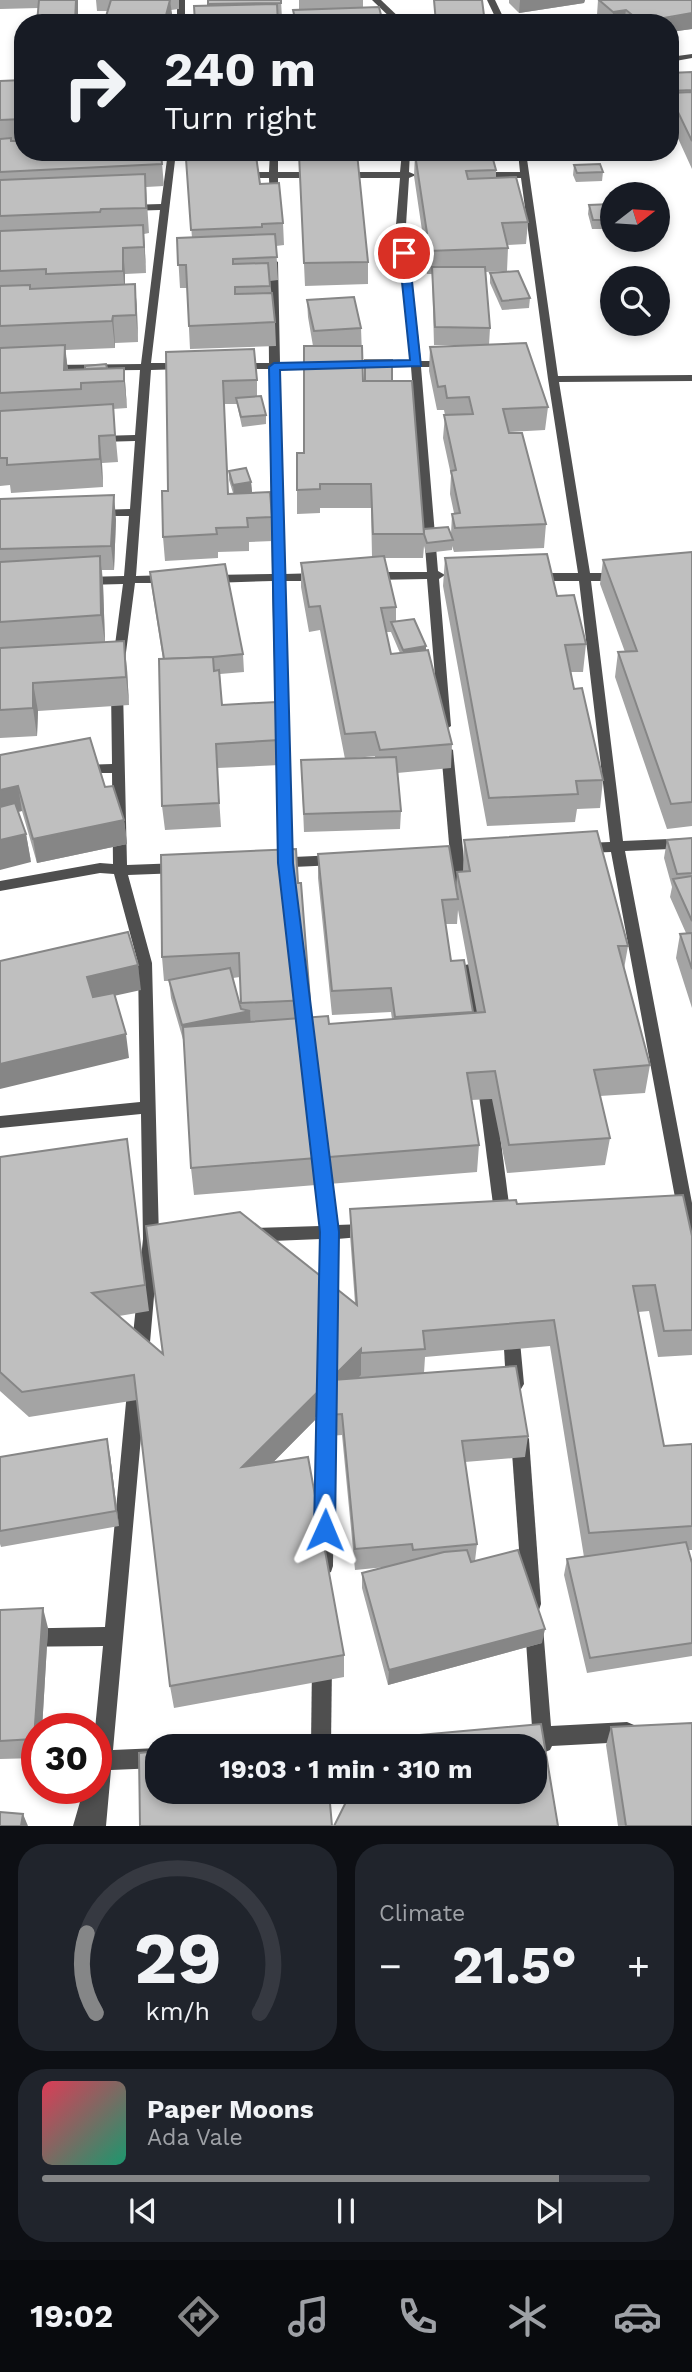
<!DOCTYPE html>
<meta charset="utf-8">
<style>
body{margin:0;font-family:"Work Sans",sans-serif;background:#20242c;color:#f1f3f6;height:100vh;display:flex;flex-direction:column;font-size:26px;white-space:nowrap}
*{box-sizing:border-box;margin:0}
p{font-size:23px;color:#9ea1a6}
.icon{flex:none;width:38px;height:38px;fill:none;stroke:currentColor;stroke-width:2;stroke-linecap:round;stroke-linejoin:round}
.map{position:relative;height:1826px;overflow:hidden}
.drawer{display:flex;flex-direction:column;gap:18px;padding:18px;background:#0d0f14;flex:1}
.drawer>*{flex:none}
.guide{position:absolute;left:14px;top:14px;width:665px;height:147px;border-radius:28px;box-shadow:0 4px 10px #0003;background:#171b24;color:#f1f3f6;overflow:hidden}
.needle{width:46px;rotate:73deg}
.fabs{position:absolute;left:600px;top:182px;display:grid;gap:14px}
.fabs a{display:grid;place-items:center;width:70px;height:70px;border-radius:50%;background:#171b24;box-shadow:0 4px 10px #0003;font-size:35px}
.speed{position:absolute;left:21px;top:1713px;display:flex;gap:14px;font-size:35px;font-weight:700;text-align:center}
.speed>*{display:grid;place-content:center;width:91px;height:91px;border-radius:50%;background:#171b24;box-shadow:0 4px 10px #0003;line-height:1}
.speed .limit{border:10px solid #d22;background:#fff;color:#111}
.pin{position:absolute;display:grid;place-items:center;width:60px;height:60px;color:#fff;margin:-30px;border:4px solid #fff;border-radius:50%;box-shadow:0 2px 7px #0007}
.me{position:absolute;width:77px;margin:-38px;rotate:1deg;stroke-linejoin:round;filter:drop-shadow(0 0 5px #0008)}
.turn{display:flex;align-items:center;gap:24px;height:147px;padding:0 35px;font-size:32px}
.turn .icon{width:91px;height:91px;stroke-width:2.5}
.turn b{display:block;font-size:49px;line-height:60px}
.big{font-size:52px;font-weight:700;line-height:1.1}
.drawer .card{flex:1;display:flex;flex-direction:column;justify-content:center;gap:10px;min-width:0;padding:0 24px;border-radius:28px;background:#20242c}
.drawer .dial{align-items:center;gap:0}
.dial svg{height:182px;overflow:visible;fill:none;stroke:#363941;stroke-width:7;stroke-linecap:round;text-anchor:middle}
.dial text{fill:#f1f3f6;stroke:none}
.song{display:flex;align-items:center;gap:21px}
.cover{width:84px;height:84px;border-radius:10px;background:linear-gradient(135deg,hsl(350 70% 55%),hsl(160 70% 35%))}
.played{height:7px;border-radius:4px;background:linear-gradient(90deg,#858687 85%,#363941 85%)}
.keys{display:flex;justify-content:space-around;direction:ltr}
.heat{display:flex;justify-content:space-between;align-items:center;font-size:38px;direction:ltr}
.drawer .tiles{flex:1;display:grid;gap:18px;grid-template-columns:1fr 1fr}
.card:last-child{grid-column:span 2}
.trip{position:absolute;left:145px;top:1734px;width:402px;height:70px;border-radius:28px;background:#171b24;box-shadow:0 4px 10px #0003;font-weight:700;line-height:70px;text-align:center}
.menu{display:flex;height:112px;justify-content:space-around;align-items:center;background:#090b0e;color:#9ea1a6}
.menu .icon{width:49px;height:49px}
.menu .selected{color:#858687}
.menu b{font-size:32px;color:#f1f3f6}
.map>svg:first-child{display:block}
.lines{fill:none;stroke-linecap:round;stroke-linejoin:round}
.minor{fill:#4f4f4f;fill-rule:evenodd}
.wall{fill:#a4a4a4;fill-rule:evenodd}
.shaded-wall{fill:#868686}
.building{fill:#bfbfbf;stroke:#868686;stroke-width:2}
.route{fill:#1a73e8;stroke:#114b97;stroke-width:2}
</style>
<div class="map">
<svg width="692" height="1826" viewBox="0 0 692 1826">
<rect width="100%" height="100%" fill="#fff"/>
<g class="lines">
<g class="minor">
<rect x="177" y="0" width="8" height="23"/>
<path d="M372,0h9l24,23h-9z"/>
<path d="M487,0h8l11,23h-8z"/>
<path d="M692,54v4l-22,4v-5z"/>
<path d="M168,152h8l-25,211h33l5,3 -5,3 -33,1 -15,206 34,-1 6,4 -6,4h-35l-10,77 -6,4 -6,-4 10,-76 -38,1 -6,-4 6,-4 39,-1 5,-60h-31l-6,-3 6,-3 32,-1 5,-68 -35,1 -5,-3 5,-3 35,-1 5,-65 -90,1 -5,-3 5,-3 91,-1 19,-154 -32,1 -5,-3 5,-3 33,-1z"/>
<path d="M270,152h8v20h39l4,3 -4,3h-39v22l-8,2 -1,-24h-29l-4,-3 4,-3h29z"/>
<path d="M402,152h8l-1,20 7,3 -7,3 -3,47 15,136h26l5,3 -5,3h-26l17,204 7,4 -6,4 12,147 -6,4 -6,-4 -12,-147 -55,1 -6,-4 6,-4h55l-16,-205 -67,1 -5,-3 5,-3 67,-1 -15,-136 4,-47h-59l-4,-3 4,-3h59z"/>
<path d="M518,152h8l32,224 134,-1v6l-133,1 31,191h28l6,4 -6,4h-27l32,260 69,-3v10l-67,3 67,352v50l-6,-2 -2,-5 -73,-394 -26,1 -7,-5 7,-5 25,-1 -31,-261h-42l-6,-4 6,-4h41l-30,-194 -27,-201h-43l-4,-3 4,-3h42z"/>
<path d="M273,259l5,3 2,101h41l5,3 -5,3h-41l4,205 36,-1 6,4 -6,4h-36l9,276 44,-2 7,5 -7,5 -44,2 -2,4h-10l-2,-3 -7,-2 -2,-3 2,-3 7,-2 -7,-277 -61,2 -6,-4 6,-4 61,-1 -3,-205h-30l-5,-3 5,-3h30l-1,-101z"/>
<path d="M117,685l6,4 4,176 53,-2 7,5 -7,5 -52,2 24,88 7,276 -10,115 -3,5 -6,3 -6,-3 -3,-5 12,-115 -2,-125 -141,14v-12l140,-14 -2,-139 -24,-89 -14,-1 -100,18v-10l100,-18 13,1 -1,-91h-30l-7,-4 7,-4 30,-1 -1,-75z"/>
<path d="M447,746l6,4 14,140 -7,5 -7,-5 -12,-140z"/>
<path d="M470,964l5,1 2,4 8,63 -2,4h-10l-2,-4 -8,-63 2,-4z"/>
<path d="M485,1074l5,2 3,4 18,140 -2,5 -6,2 -6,-2 -2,-5 -18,-140 3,-4z"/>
<path d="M322,1160l6,1 2,5 6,59 30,-1 6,2 2,5 -2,5 -35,3 -1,61 -2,5 -6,2 -6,-2 -2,-5 1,-61 -71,3 -6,-2 -2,-5 2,-5 6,-2 70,-2 -6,-60 2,-5z"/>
<path d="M511,1324l6,2 2,5 5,53 -3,5 -6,3 -6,-3 -3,-5 -3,-53 2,-5z"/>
<path d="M137,1373l6,3 3,5 -33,369 45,-2v20l-47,2 -5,56h-33l11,-38h12l-1,-59 8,-83 -103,1v-18l105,-2 23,-246 3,-5z"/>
<path d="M326,1410l6,2 3,6 -2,148 -2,6 -7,3 -7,-3 -2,-6 2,-148 3,-6z"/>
<path d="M520,1431l6,2 3,6 12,165 -2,6 -7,3 -7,-3 -2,-6 -12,-165 3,-6z"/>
<path d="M534,1618l7,2 2,7 8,99 76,-4 7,3 3,7 -3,7 -7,3 -75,4 -2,4 -7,3 -7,-3v-4l-11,-2 -3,-7 3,-7 7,-3 -7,-100 2,-7z"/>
<path d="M322,1653l7,3 3,7 -1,83h-20l1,-83 3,-7z"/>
</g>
</g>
<g class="wall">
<path d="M0,0h78v7l-78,2z"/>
<path d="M96,0h83v9l-8,1 1,4 -3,9h-65l3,-12h-10z"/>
<path d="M208,0h73l1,19 -74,-13z"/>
<path d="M299,0h64v8l20,15h-90v-13h6z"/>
<path d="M509,0h76l-1,3 -65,10 -10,-10z"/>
<path d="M598,0l94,29 -22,3v-9h-64l-9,-8z"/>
<path d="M692,72v97l-16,-35h-6v-61z"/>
<path d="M23,80v72h138l3,34 -18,1 3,46 -5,1 2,39 -21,1v11l10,-1 2,27 1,31 -23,1v5l-50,2 3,20 56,-2 3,40 -14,1 5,53 -16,1 1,24 -92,6 -1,-8 -10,1v-405z"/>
<path d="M195,152h75v8h-13l3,24 23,39 1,22 -8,1 2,34 -8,1 5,41 1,24 -86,3 -3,-61h-7l-3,-50h15l-6,-79h9z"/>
<path d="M304,152h52l12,110v22l-63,2 -6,-131 6,-1z"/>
<path d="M363,152h26v5l-25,1z"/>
<path d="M437,152h62v6h-6l3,12v8l32,44 -2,22 -19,1 1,3 -1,23 -22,1 5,56 -1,17 59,62 -3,23 -36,2 37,92 -2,24 -90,4 -2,-6v4l-26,3 -2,-7 -1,12h-39l12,49v15l30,24v5l26,93 -1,24 -54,5 4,38 -1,18 -96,3 -3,-72 74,-2v-2l-30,3 -25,-129 -11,2 -8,-45v-24l71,-6 -1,-49h-51v5l-23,1v-24l7,-37 9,-107 -5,-29 -1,-17 54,28 2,53h29l32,148 27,5 1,-20 2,-1 -4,-19 1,-19 -8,-37 2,-23 -1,-5h-7l-8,-39 1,-24 52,-2h-48l-2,-71h-5l-3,-19v-11l-10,-68 1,-22h23zM386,632h5l9,21 -9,1z"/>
<path d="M574,165l29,7 -1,9 -26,1 -3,-7z"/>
<path d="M612,204v25h-20l-4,-15 1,-9z"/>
<path d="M490,273l40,25 -1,10 -27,2 -12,-27z"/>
<path d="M166,352l91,28v16l9,19v9l-24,3 -5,-23h-13l4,90 5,-1 -4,-13v-9l22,11 1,10 20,25 1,24 -24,1v9l-31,1v6l-53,3 -2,-24 5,-46z"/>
<path d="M0,499l116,20 -2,51h-12l1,14 2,58 22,27 2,36 -91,6 -1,25 -37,2z"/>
<path d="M692,552v274l-25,3 -52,-152 3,-25h7l-25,-68 3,-24z"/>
<path d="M445,558l112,38 29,48 -3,28h-12l3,17 29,91 -3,28 -23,1 -2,13 -88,4 -44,-240z"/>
<path d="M150,572l93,82 1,18 -24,2 2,31 57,35 1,25 -63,3 4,59 -56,3 -3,-24 1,-147 -11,-69z"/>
<path d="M0,755l105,32 19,33 3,24 -90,19 -15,-52 -4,1 8,22 5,28z"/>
<path d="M692,838v170l-16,-50 4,-24 6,-1 -16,-36 2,-10 -8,-29 3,-18z"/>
<path d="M464,840l164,106 -4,23 26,96 -5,28 -45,3 10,42 -5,27 -98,8 -15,-74 -21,1 8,45 -2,27 -283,23 -3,-27 -7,-125 -13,-45 -2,-17h-5l-2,-24 136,-74 12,117v17l19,7 63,-5 -1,-7 -59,3 -14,-137v-24l138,34 1,-16 6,-1zM458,910l12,65 7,38h-4l-22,-52 -6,-37h12zM240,977l1,32 -8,-31z"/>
<path d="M127,1139l22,172 -30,5 44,38 192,-51 -5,-68v-26l167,-5 175,32v119l-34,2 -9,-46 -11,1 26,134 28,-2v106h-4l4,13v93l-105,17 -23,-98 3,-16 17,-2 -34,-211 -125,11 -1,16 104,63 -3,21 -60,5 12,82 -2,17 67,82 -154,42 -26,-97v-15l24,-6 -31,3 -13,-135 -25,2 -2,-17 -42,42 71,193v22l-170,31 -4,-22 -33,-286 -108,17 -29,-26v-234z"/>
<path d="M110,1455l9,71 -118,21 -1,-3v-87z"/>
<path d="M0,1610l48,18 -6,101h-5v29l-37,1z"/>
<path d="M611,1727l81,99h-74l-12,-81z"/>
</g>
<g class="shaded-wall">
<path d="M76,0h2v23h-3z"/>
<path d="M170,0l2,14 -3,9h-5z"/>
<path d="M520,0h65l-1,3 -65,10z"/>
<path d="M626,10l-2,13h-12l1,-11z"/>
<path d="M692,13v16l-22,3v-9h-29z"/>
<path d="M143,225l2,26 1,22 -2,-26z"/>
<path d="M123,248l2,26v23l-2,-26z"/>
<path d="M135,284l2,27 1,31 -2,-27z"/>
<path d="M113,316l2,27v5l-3,-27z"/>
<path d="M65,345l3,27 -4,-2z"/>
<path d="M124,368l2,27 1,13 -3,-27z"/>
<path d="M99,436l3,27 1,24 -3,-28z"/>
<path d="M251,482l1,10 -18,3 -1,-10z"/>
<path d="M114,495l2,24 -2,51 -3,-24z"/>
<path d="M100,556l3,28 2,59 -4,-28z"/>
<path d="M124,641l3,28 2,36 -3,-28z"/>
<path d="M426,646v10l-23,4v-10z"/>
<path d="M33,683l5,28 -1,25 -4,-28z"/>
<path d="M18,786l4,25 -22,4v-25z"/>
<path d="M124,820l3,24 -90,19 -4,-24z"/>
<path d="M26,834l5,28 -31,8v-30z"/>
<path d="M138,965l3,25 -50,11 -4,-24z"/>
<path d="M250,1011l1,18 -67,14 -2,-18z"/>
<path d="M126,1034l3,24 -129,31v-25z"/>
<path d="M361,1349v26l-41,40 -5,-16v21l-71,72 -2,-25z"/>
<path d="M107,1439l3,16 9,71 -3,-15z"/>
<path d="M43,1608l5,20 -6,101h-5v18l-3,-8z"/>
<path d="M545,1629l-3,14 -154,42 1,-15z"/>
<path d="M23,1814l5,12h-7z"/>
</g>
<g class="building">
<path d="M39,0h37l-1,23h-38z"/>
<path d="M111,0h59l-6,23h-60z"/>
<path d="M208,0h73v3l-73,1z"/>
<path d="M434,0h48l3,23h-49z"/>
<path d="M599,0h93v13l-51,9 -15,-12 -13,2z"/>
<path d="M277,4l1,19h-83l-1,-17z"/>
<path d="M379,7l4,16h-87l-3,-13z"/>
<path d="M692,72v18l-22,1v-18z"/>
<path d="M23,80v39l-23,1v-39z"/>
<path d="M692,92v49l-14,-29 -8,1v-20z"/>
<path d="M11,138v3h12v11h138l1,12 -162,8v-33z"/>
<path d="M491,152l5,18 -30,1 2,8 48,-2 12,45 -26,1 6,25 -80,3 -3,-18h2l-12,-79z"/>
<path d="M357,153l11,109 -64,1 -5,-109z"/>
<path d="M256,156l4,28 19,-1 4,40 -21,1v3l-71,3 -5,-71z"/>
<path d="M600,164l3,8 -26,1 -3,-8z"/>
<path d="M145,174l1,34 -45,1 -1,3 -100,4v-36z"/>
<path d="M612,204v16h-19l-4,-15z"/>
<path d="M143,225l1,22 -21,1v23l-77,3v-5l-46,2v-40z"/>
<path d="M275,234l2,23 -44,2v5l35,-1 2,23 -35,1v7l37,-1 3,29 -86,4 -3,-61h-8l-1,-27z"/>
<path d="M432,267h53l5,61 -55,-1z"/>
<path d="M518,271l12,27 -28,3 -12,-28z"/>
<path d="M135,284l1,31 -23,1 -1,5 -112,5v-40l30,-1v4z"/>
<path d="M354,297l7,31 -47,3 -7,-31z"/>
<path d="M526,343l22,64 -45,2 6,24h13l24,91 -91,4 -3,-14 8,-1 -9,-42 5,-1 -12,-55 29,-1 -4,-17 -22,1 -2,-12 -7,1 -8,-40z"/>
<path d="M65,345l-1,25 60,-2v13l-43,2v6l-81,4v-45z"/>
<path d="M304,346h58l1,35h49l12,153h-51l-2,-50h-51v5l-23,1v-37h7z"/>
<path d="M254,349l3,31 -34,1 5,113 42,-2 2,25 -25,1 1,9 -32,1 1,6 -54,3 -1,-46h6l-2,-139z"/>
<rect x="365" y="360" width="27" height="21"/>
<path d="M106,364l1,4 -22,1v-3z"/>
<path d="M261,396l5,19 -25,2 -5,-19z"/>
<path d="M113,404l2,31 -16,1 1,23 -93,6v-7h-7v-47z"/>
<path d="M246,468l5,14 -18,3 -4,-14z"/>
<path d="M114,495l-3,51 -111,3v-50z"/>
<path d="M448,527l5,13 -26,3 -3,-9v-5z"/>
<path d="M692,552v250l-21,2 -53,-152 19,-1 -34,-91z"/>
<path d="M547,554l10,42 17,-1 12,49 -21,1 9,44 8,-1 21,92 -27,1 2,13 -89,4 -44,-240z"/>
<path d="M100,556l1,59 -101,7v-60z"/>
<path d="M384,556l12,51 -15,1 10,46 37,-4 24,94 -72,6 -5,-18 -30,2 -25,-128 -11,1 -8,-44z"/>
<path d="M225,564l18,90 -30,3 -49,2 -14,-87z"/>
<path d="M414,619l12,27 -23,4 -12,-28z"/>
<path d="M124,641l2,36 -93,6v25l-33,2v-62z"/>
<path d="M213,657l1,14 5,-1 3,35 54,-3 3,38 -63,4 3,59 -57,3 -3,-147z"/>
<path d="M90,738l15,49 8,-1 11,34 -91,19 -15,-53 -18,4v-35z"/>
<path d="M396,757l5,54 -97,3 -3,-54z"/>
<path d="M15,803l11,31 -26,6v-33z"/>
<path d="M597,831l31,115h-10l32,119 -56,5 16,68 -101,7 -14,-74 -28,2 12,72 -288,23 -8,-141 145,-11 1,8 156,-12 -28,-140 13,-1 -6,-31z"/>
<path d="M692,838v35l-15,1 -10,-34z"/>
<path d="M449,846l9,53 -16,1 9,61 13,-1 9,52 -78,5 -4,-29 -59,3 -14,-137z"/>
<path d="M296,849l2,34h3l9,117 -69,3 -2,-50 -77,4 -1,-102z"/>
<path d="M692,876v45l-19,-42z"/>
<path d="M128,932l10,33 -51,12 6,20 21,-4 12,41 -126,30v-103z"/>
<path d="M692,933v36l-12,-35z"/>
<path d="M230,968l11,41 9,2 -68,14 -13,-45z"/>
<path d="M127,1139l18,146 -53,8 71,61 -17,-128 94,-14 117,93 -7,-96 166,-9 1,4 166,-9 9,41v94l-28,1 -9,-46 -22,1 31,160 28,-2v82l-103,7 -35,-213 -131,11 2,18 -64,4v-4l-119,118 66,-10 36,198 -174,31 -36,-311 -112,17 -22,-20v-215z"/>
<path d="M516,1366l12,70 -66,5 15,103 -64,6 -1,-6 -57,5 -13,-135 -26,2 -1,-17 18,-19z"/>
<path d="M107,1439l9,72 -116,20v-74z"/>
<path d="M686,1542l6,21v80l-102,15 -23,-99z"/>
<path d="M467,1550l4,12 47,-12 27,79 -156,41 -27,-97 82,-21z"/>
<path d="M43,1608l-9,131 -34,2v-131z"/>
<path d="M692,1723v103h-66l-15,-99z"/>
<path d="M541,1724l17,102h-224l17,-34h185v-46h-164l4,-7z"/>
<path d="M325,1736l1,10h-120z"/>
<path d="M158,1751v41h171l3,34h-192l-1,-73z"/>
<path d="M0,1812l23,2 -2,12h-21z"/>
</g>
<path class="route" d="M404,250l5,3 12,113 -141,4 13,493 46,369 -4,298 -3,7 -7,3 -8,-3 -3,-7 6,-298 -42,-369 -9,-496 5,-4 136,-3 -11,-107z"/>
</svg>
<div class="fabs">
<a><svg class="needle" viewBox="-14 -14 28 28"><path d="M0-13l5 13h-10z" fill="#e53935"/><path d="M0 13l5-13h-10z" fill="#9ea1a6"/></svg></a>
<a><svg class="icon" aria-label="search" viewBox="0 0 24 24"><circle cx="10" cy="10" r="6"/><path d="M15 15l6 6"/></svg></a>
</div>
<div class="speed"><div class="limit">30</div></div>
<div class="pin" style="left:404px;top:253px;background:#d93025"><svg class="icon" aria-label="arrive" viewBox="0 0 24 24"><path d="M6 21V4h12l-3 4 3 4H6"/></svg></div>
<svg class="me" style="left:325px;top:1530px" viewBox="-20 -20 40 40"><path d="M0-17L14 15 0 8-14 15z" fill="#1a73e8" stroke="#fff" stroke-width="4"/></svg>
<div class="trip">19:03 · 1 min · 310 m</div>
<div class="guide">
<div class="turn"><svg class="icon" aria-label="right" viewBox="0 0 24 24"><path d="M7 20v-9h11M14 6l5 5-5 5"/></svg><div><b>240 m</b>Turn right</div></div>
</div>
</div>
<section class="drawer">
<div class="tiles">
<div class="card dial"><svg viewBox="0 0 100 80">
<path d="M14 69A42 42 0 1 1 86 69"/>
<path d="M14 69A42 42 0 0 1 10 34" stroke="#858687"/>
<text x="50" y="56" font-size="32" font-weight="700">29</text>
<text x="50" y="72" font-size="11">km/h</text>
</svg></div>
<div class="card"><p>Climate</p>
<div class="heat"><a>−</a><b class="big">21.5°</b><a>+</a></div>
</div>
<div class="card">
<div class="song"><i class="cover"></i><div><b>Paper Moons</b><p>Ada Vale</p></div></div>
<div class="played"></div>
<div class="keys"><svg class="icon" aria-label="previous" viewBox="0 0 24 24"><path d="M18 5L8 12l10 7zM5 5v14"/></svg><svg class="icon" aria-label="pause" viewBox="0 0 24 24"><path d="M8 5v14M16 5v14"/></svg><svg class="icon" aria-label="next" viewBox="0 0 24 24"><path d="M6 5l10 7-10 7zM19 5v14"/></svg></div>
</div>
</div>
</section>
<nav class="menu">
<b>19:02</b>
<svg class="icon selected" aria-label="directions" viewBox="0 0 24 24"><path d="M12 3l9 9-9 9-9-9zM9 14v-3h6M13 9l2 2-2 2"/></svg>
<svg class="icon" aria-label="music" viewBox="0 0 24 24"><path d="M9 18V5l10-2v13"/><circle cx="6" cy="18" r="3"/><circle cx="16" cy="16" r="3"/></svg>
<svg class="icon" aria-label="phone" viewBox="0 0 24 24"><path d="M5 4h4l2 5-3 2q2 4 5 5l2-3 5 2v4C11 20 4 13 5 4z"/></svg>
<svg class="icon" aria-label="climate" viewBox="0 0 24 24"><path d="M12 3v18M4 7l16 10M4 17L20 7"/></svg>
<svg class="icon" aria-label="car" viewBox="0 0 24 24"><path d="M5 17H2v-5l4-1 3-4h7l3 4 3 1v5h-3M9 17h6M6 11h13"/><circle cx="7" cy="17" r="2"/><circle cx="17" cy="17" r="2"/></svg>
</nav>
